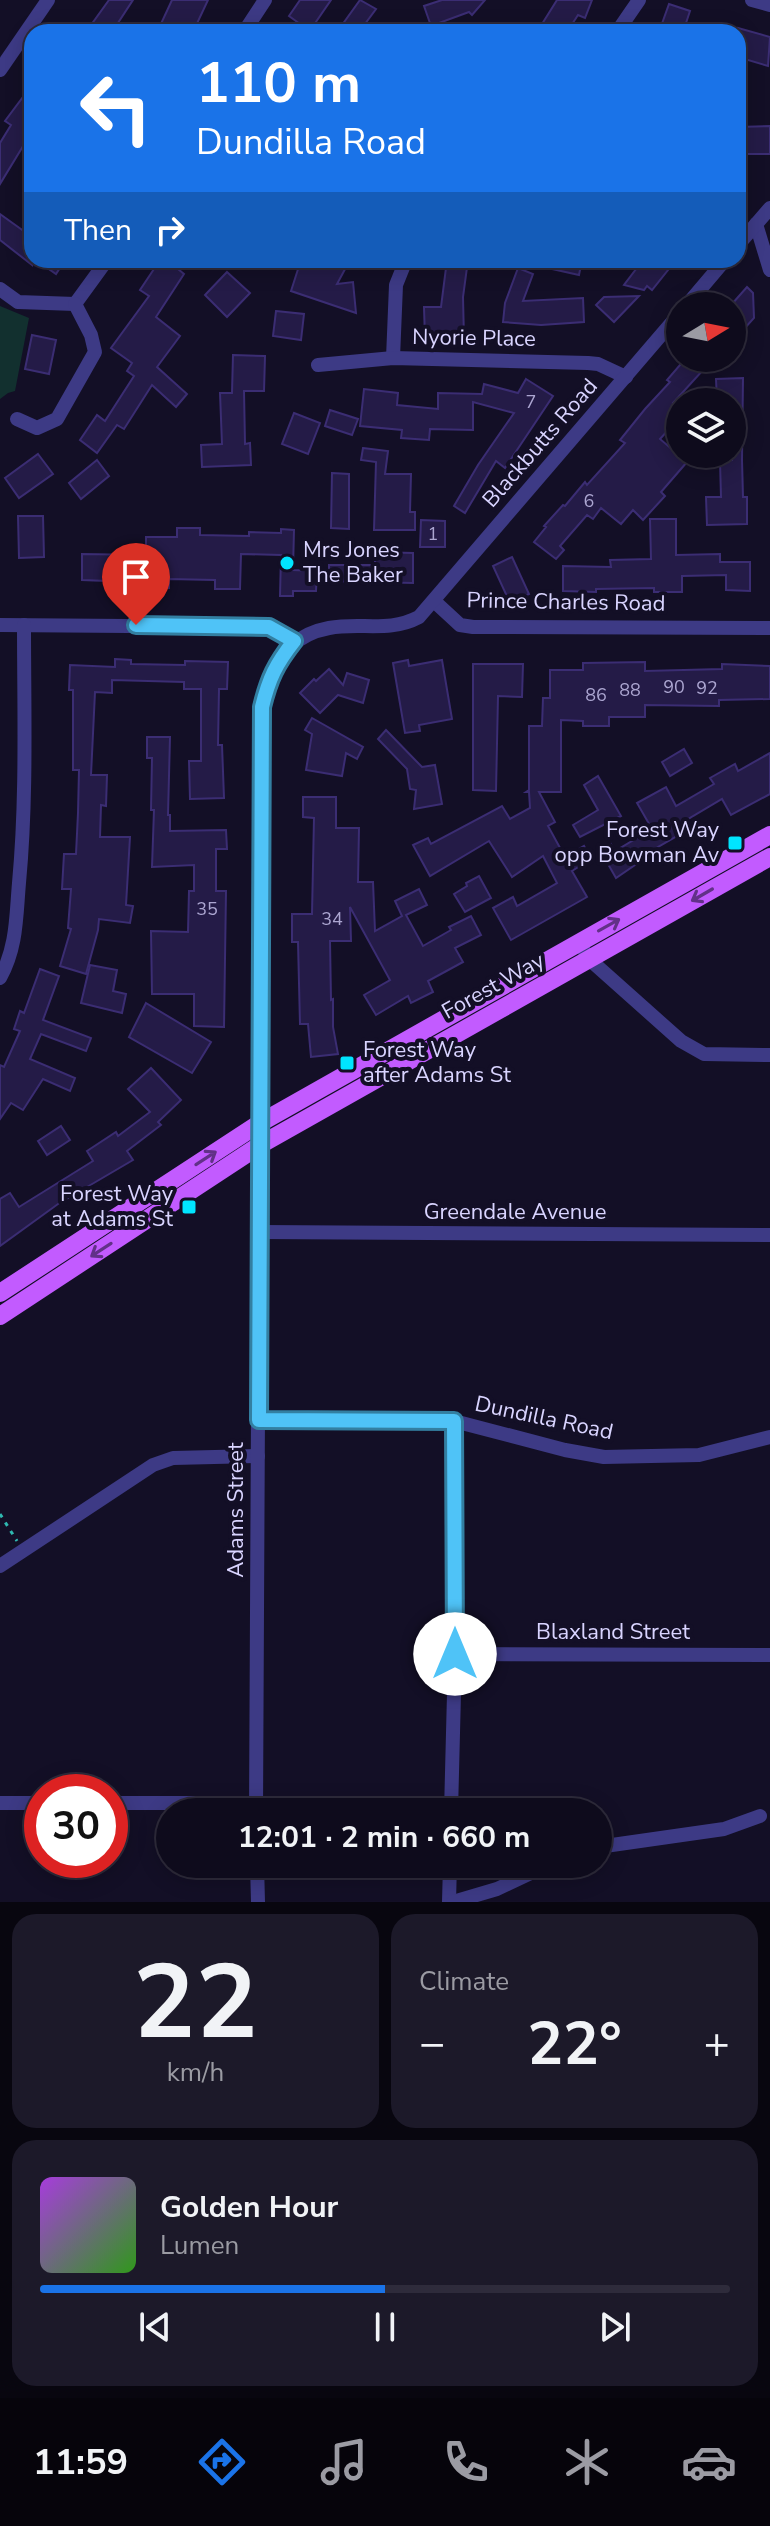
<!DOCTYPE html>
<meta charset="utf-8">
<style>
body{margin:0;font-family:"Nunito Sans",sans-serif;background:#1c1929;color:#f1f3f6;height:100vh;display:flex;flex-direction:column;font-size:30px;white-space:nowrap}
*{box-sizing:border-box;margin:0}
p{font-size:26px;color:#9b9ba3}
.icon{flex:none;width:44px;height:44px;fill:none;stroke:currentColor;stroke-width:2;stroke-linecap:round;stroke-linejoin:round}
.map{position:relative;height:1902px;overflow:hidden}
.sheet{display:flex;flex-direction:column;gap:12px;padding:12px;background:#08060f;flex:1}
.sheet>*{flex:none}
.banner{position:absolute;left:24px;top:24px;width:722px;height:244px;border-radius:24px;box-shadow:0 4px 20px #0003,0 0 0 2px #2e2b3b;background:#1a73e8;color:#fff;overflow:hidden}
.needle{width:52px;rotate:80deg}
.controls{position:absolute;left:666px;top:292px;display:grid;gap:16px}
.controls a{display:grid;place-items:center;width:80px;height:80px;border-radius:50%;background:#0e0b1c;box-shadow:0 4px 20px #0003,0 0 0 2px #2e2b3b;font-size:40px}
.speed{position:absolute;left:24px;top:1774px;display:flex;gap:16px;font-size:40px;font-weight:700;text-align:center}
.speed>*{display:grid;place-content:center;width:104px;height:104px;border-radius:50%;background:#0e0b1c;box-shadow:0 4px 20px #0003,0 0 0 2px #2e2b3b;line-height:1}
.speed .limit{border:12px solid #d22;background:#fff;color:#111}
.pin{position:absolute;display:grid;place-items:center;width:68px;height:68px;color:#fff;margin:-82px -34px;border-radius:50% 50% 50% 0;rotate:-45deg;box-shadow:0 0 8px #0007}
.pin .icon{rotate:45deg}
.me{position:absolute;width:88px;margin:-44px;rotate:0deg;stroke-linejoin:round;filter:drop-shadow(0 0 6px #0008)}
.turn{display:flex;align-items:center;gap:28px;height:168px;padding:0 40px;font-size:36px}
.turn .icon{width:104px;height:104px;stroke-width:2.5}
.turn b{display:block;font-size:56px;line-height:68px}
.then{display:flex;align-items:center;height:76px;padding:0 40px;background:#0003;gap:16px;font-size:30px}
.big{font-size:60px;font-weight:700;line-height:1.1}
.sheet .tile{flex:1;display:flex;flex-direction:column;justify-content:center;gap:12px;min-width:0;padding:0 28px;border-radius:24px;background:#1c1929}
.sheet .dial{align-items:center;gap:0}
.dial b{font-size:104px;line-height:1}
.song{display:flex;align-items:center;gap:24px}
.cover{width:96px;height:96px;border-radius:12px;background:linear-gradient(135deg,hsl(280 70% 55%),hsl(110 70% 35%))}
.played{height:8px;border-radius:4px;background:linear-gradient(90deg,#1a73e8 50%,#2e2b3b 50%)}
.keys{display:flex;justify-content:space-around;direction:ltr}
.heat{display:flex;justify-content:space-between;align-items:center;font-size:44px;direction:ltr}
.sheet .tiles{flex:1;display:grid;gap:12px;grid-template-columns:1fr 1fr}
.tile:last-child{grid-column:span 2}
.trip{position:absolute;left:156px;top:1798px;width:456px;height:80px;border-radius:40px;background:#0e0b1c;box-shadow:0 4px 20px #0003,0 0 0 2px #2e2b3b;font-weight:700;line-height:80px;text-align:center}
.tab-bar{display:flex;height:128px;justify-content:space-around;align-items:center;background:#06040b;color:#9b9ba3}
.tab-bar .icon{width:56px;height:56px}
.tab-bar .selected{color:#1a73e8}
.tab-bar b{font-size:36px;color:#f1f3f6}
.map>svg:first-child{display:block}
.green{fill:#12302f}
.building{fill:#241b47;stroke:#3b2d73;stroke-width:2}
.lines{fill:none;stroke-linecap:round;stroke-linejoin:round}
.path{stroke:#2fb8b0;stroke-width:3;stroke-dasharray:4 6;stroke-linecap:butt}
.minor{stroke:#3d3a85;stroke-width:14}
.major{stroke:#c25bff;stroke-width:18}
.oneway{stroke:#623188}
.route-casing{stroke:#337fa1;stroke-width:20}
.route{stroke:#4fc3f7;stroke-width:14}
.poi-dot{fill:#00e5ff;stroke:#130f26;stroke-width:3}
.labels{text-anchor:middle;dominant-baseline:central;stroke-width:8;stroke-linejoin:round;paint-order:stroke}
.number-label{font-size:18px;fill:#aca6d1}
.street-label{font-size:22px;fill:#d9d4ff;stroke:#130f26}
.poi-label{font-size:22px;fill:#d9d4ff;stroke:#130f26;text-anchor:start}
</style>
<div class="map">
<svg width="770" height="1902" viewBox="0 0 770 1902">
<rect width="100%" height="100%" fill="#130f26"/>
<path class="green" d="M0,306l29,12 -14,73 -7,2 -8,6z"/>
<g class="building">
<path d="M109,0h24l-21,32h-26z"/>
<path d="M172,0h36l-15,32h-26l-8,-4z"/>
<path d="M300,0h31l-22,32h-14l5,-8 -11,-8z"/>
<path d="M360,0l16,9 -17,23h-22z"/>
<path d="M442,0h43l-13,15 -3,-3 -38,14 -7,-20z"/>
<path d="M557,0h35l-7,18 -7,-3 -11,17h-30z"/>
<path d="M669,4l21,7 -7,21h-24z"/>
<path d="M738,28l32,9 -2,29 -30,-9z"/>
<path d="M23,97l9,7v37l-4,-3 -28,46v-41l11,-18 -6,-4z"/>
<path d="M770,126v28h-32v-27z"/>
<path d="M0,214l32,23v28l-32,-25z"/>
<path d="M36,260h29l-9,14z"/>
<path d="M160,260h24l-6,9 6,5 -28,43 24,19 -23,31 30,27 -11,13 -24,-22 -28,44 -7,-4 -20,28 -17,-13 17,-25 8,6 29,-45 -7,-5 5,-8 -21,-15 38,-52 -9,-6z"/>
<path d="M301,260h49l-13,24 16,-2 3,31 -65,-22z"/>
<path d="M447,260h21l-5,37 1,42h-39l-1,-32h17z"/>
<path d="M535,260h47l-3,15 -45,-10z"/>
<path d="M643,260h33l-24,30 -5,-4 -3,4 -20,-5z"/>
<path d="M518,268l15,6 -10,27 60,-3 1,24 -43,3 -38,-3 2,-19z"/>
<path d="M227,272l23,21 -23,24 -22,-22z"/>
<path d="M747,287l6,6 1,25 -10,11 -5,-5 -7,8v-28z"/>
<path d="M639,296l-25,26 -18,-17 8,-8z"/>
<path d="M276,311l28,3 -3,26 -28,-4z"/>
<path d="M32,335l24,5 -7,34 -24,-5z"/>
<path d="M233,355l32,1 -1,35h-20l1,53 5,-1 1,22 -49,2 -1,-22 21,-1 -2,-51h12z"/>
<path d="M686,358h28l-41,45 7,7v7l-20,22 27,23 -26,30 4,4 -22,24 -10,-10 -12,14 -20,-16 -8,11 -6,-4 -27,31 4,4 -8,9 -22,-17 12,-15 -2,-1 19,-21 2,1 20,-24 2,3 38,-42 -5,-3 25,-31 25,-27 -3,-2z"/>
<path d="M743,378l-1,82 1,37h4v27l-40,1 -1,-28h15l-1,-36 12,-1v-58h-15l-1,-23z"/>
<path d="M526,379l27,17 -48,72 -9,-7 -31,52 -11,-7 24,-41 36,-52 -41,-11v28l-43,-1 -1,11 -28,-2 1,-8 -42,-4 4,-37 34,4 -1,12 41,4v-16l44,1 2,-10 34,9z"/>
<path d="M330,410l28,9 -6,16 -27,-9z"/>
<path d="M294,413l26,10 -12,31 -26,-10z"/>
<path d="M363,448l25,3 -3,23h26l-1,38h5v18h-41l2,-68 -15,-2z"/>
<path d="M38,454l15,20 -34,24 -14,-20z"/>
<path d="M97,460l12,16 -28,23 -12,-16z"/>
<path d="M332,473l17,1v55l-18,-1z"/>
<path d="M18,516h25l1,41 -25,1z"/>
<path d="M650,519h26v36l44,-1v8h30v29l-24,-1v-15l-44,1v16h-28v-4l-58,1v3l-33,-1v-25l48,1 -1,-7 41,-1z"/>
<path d="M421,520l24,1v26h-25z"/>
<path d="M177,528h23v7l49,1v-4l32,1v-4l13,1 -1,40 24,1 -1,20h-23v5h-13l1,-41 -40,-1 -1,35h-25v-9l-46,-1v9l-62,-1v-6l-25,-1v-26l64,1v-18h31z"/>
<path d="M375,552l38,1v30l-84,-2v-16h46z"/>
<path d="M512,557l17,37 -19,9 -17,-37z"/>
<path d="M115,659l16,1v4l54,1v-4l43,1 -1,27h-8l-1,56h4l2,53 -34,1 -1,-38h12v-72h-17v-7l-72,-2v13l-17,-1 -4,83h16l-1,31 -5,-1 -1,32h30l-4,68 7,1 -3,17 -31,-4 -1,11 -12,44 -26,-8 11,-37 -3,-1 3,-39h-9l2,-35h12l2,-41 1,-43h-6v-80h-4l1,-25 45,2z"/>
<path d="M408,660l1,6 33,-6 10,59 -33,6 1,6 -15,2 -12,-70z"/>
<path d="M645,662v9l77,-2v-5l48,2v33l-51,1v6l-74,-1v12h-36v9h-26v-5l-22,-1v72h-22l16,30 -7,4 17,31 19,-11 7,13 -19,12 15,26 -76,43 -18,-32 20,-11 4,9 40,-23 -14,-27 -31,21 -23,-36 -59,35 -17,-31 15,-7 3,6 71,-38 8,13 20,-11 -1,-16h-3l3,-2v-64h13l1,-28h7v-28h33v-7z"/>
<path d="M473,664h50l-1,33 -24,-1 -2,95 -23,-1z"/>
<path d="M329,669l14,16 4,-12 22,7 -6,23 -25,-8 -18,18 -20,-20 14,-14 2,2z"/>
<path d="M312,718l51,29 -6,12 -11,-6 -4,23 -36,-6 6,-36 -7,-4z"/>
<path d="M386,730l36,37 13,-2 7,39 -28,5 2,-19 -6,-1 -3,-20 -29,-30z"/>
<path d="M147,737h23l-2,78h2v16l56,-1 1,19h-11v42h10l-2,136 -30,-1v-32h-42l-1,-63 37,1 1,-41h5v-26l-42,2 2,-57h-3l1,-52h-5z"/>
<path d="M684,749l8,14 -22,13 -8,-14z"/>
<path d="M770,753v41l-39,21 -9,-16 -37,22 4,8 -36,21 1,2 -38,26 -16,-28 11,-6 4,7 37,-22 -15,-26 29,-16 10,19 38,-22 -4,-6 25,-14 3,7z"/>
<path d="M598,776l23,40 -41,21 -7,-12 25,-15 -14,-25z"/>
<path d="M303,797h33v31h23l-1,54h15l2,49 27,-15 -7,-15 24,-12 8,16 -21,10 17,31 28,-16 -2,-3 22,-11 10,19 -26,13 8,14 -35,19 5,11 -22,11 -3,-7 -32,19 -12,-20 26,-15 -40,-73 1,34h-21l1,59 2,-1v28l5,27 -27,3 -3,-33h-8l-2,-82h-6v-28h20l2,-96 -11,-1z"/>
<path d="M479,876l12,22 -26,14 -11,-18 13,-8 -1,-3z"/>
<path d="M90,965l27,5 -4,21 13,3 -4,19 -41,-10z"/>
<path d="M40,969l19,7 -16,44 48,18 -5,13 -45,-17 -11,25 45,19 -5,13 -27,-12 -20,31 -12,-7 -11,16v-54l4,2 16,-36 -6,-2 6,-18 4,2z"/>
<path d="M146,1003l65,39 -19,31 -63,-36z"/>
<path d="M151,1068l30,32 -23,22 3,3 -34,26 6,9 -75,44 -58,42v-47l10,-6 9,14 74,-46 -6,-10 29,-19 2,4 32,-24 -22,-23z"/>
<path d="M61,1126l9,14 -23,15 -9,-14z"/>
</g>
<g class="lines">
<path class="path" d="M0,1514l17,27"/>
<g class="minor">
<path d="M752,0l18,5"/>
<path d="M244,32l21,-32"/>
<path d="M617,32l22,-32"/>
<path d="M0,70l48,-70"/>
<path d="M756,224l14,46"/>
<path d="M738,245l32,-37"/>
<path d="M0,289l18,13 57,2 32,-44"/>
<path d="M686,306l39,-46"/>
<path d="M393,358l3,-73 10,-25"/>
<path d="M318,365l75,-7 195,5 10,1 28,13"/>
<path d="M17,419l20,9 20,-9 38,-67 -4,-17 -16,-31"/>
<path d="M434,601l26,24 13,2 297,1"/>
<path d="M0,625l269,2 25,14"/>
<path d="M585,952l4,7 92,82 23,13 66,1"/>
<path d="M0,978c17,-31 16,-61 19,-95 8,-86 5,-172 5,-258"/>
<path d="M260,1232l510,3"/>
<path d="M259,1420l195,1 111,29 39,7 95,-2 71,-18"/>
<path d="M0,1566l153,-101 20,-7 85,-2"/>
<path d="M455,1654l315,1"/>
<path d="M0,1803h42"/>
<path d="M110,1803h146"/>
<path d="M256,1812l5,-1002c1,-62 -15,-167 68,-182 32,-6 60,5 90,-11l261,-304"/>
<path d="M451,1812l4,-158 -1,-233"/>
<path d="M598,1847l126,-18 36,-13"/>
<path d="M257,1864l1,38"/>
<path d="M449,1902l1,-38"/>
<path d="M453,1902l44,-13 53,-25"/>
</g>
<g class="major">
<path d="M0,1293l260,-170 510,-288"/>
<path d="M0,1316l260,-171 510,-288"/>
</g>
</g>
<defs><path id="oneway-shaft" d="M-6 0H5M1.5-3L5.5 0L1.5 3" fill="none" stroke-width="1.6" stroke-linecap="round" stroke-linejoin="round" transform="scale(2)"/></defs>
<g class="oneway">
<use href="#oneway-shaft" transform="translate(702 895) rotate(150)"/>
<use href="#oneway-shaft" transform="translate(609 925) rotate(-29)"/>
<use href="#oneway-shaft" transform="translate(206 1158) rotate(-33)"/>
<use href="#oneway-shaft" transform="translate(101 1250) rotate(147)"/>
</g>
<g class="lines">
<defs>
<path id="route" d="M136,625l133,2 25,14c-18,23 -25,37 -32,66l-3,713 195,1 1,233"/>
</defs>
<use href="#route" class="route-casing"/>
<use href="#route" class="route"/>
</g>
<g class="poi-dot">
<circle cx="287" cy="563" r="8"/>
<rect x="727" y="835" width="16" height="16" rx="4"/>
<rect x="339" y="1055" width="16" height="16" rx="4"/>
<rect x="181" y="1199" width="16" height="16" rx="4"/>
</g>
<g class="labels">
<g class="number-label">
<text x="531" y="402">7</text>
<text x="589" y="501">6</text>
<text x="433" y="534">1</text>
<text x="674" y="687">90</text>
<text x="707" y="688">92</text>
<text x="630" y="690">88</text>
<text x="596" y="695">86</text>
<text x="207" y="909">35</text>
<text x="332" y="919">34</text>
</g>
<g class="street-label">
<text transform="translate(474 338) rotate(1)">Nyorie Place</text>
<text transform="translate(540 443) rotate(-49)">Blackbutts Road</text>
<text transform="translate(566 602) rotate(1)">Prince Charles Road</text>
<text transform="translate(493 986) rotate(-29)">Forest Way</text>
<text x="515" y="1212">Greendale Avenue</text>
<text transform="translate(544 1418) rotate(12)">Dundilla Road</text>
<text transform="translate(236 1510) rotate(-90)">Adams Street</text>
<text x="613" y="1632">Blaxland Street</text>
</g>
<g class="poi-label">
<text x="303" y="550">Mrs Jones<tspan x="303" dy="25">The Baker</tspan></text>
<text x="719" y="830" text-anchor="end">Forest Way<tspan x="719" dy="25">opp Bowman Av</tspan></text>
<text x="363" y="1050">Forest Way<tspan x="363" dy="25">after Adams St</tspan></text>
<text x="173" y="1194" text-anchor="end">Forest Way<tspan x="173" dy="25">at Adams St</tspan></text>
</g>
</g>
</svg>
<div class="controls">
<a><svg class="needle" viewBox="-14 -14 28 28"><path d="M0-13l5 13h-10z" fill="#e53935"/><path d="M0 13l5-13h-10z" fill="#9b9ba3"/></svg></a>
<a><svg class="icon" aria-label="layers" viewBox="0 0 24 24"><path d="M12 4l9 5-9 5-9-5zM3 14l9 5 9-5"/></svg></a>
</div>
<div class="speed"><div class="limit">30</div></div>
<div class="pin" style="left:136px;top:625px;background:#d93025"><svg class="icon" aria-label="arrive" viewBox="0 0 24 24"><path d="M6 21V4h12l-3 4 3 4H6"/></svg></div>
<svg class="me" style="left:455px;top:1654px" viewBox="-20 -20 40 40"><circle r="19" fill="#fff"/><path d="M0-13L10 11 0 6-10 11z" fill="#4fc3f7"/></svg>
<div class="trip">12:01 · 2 min · 660 m</div>
<div class="banner">
<div class="turn"><svg class="icon" aria-label="left" viewBox="0 0 24 24"><path d="M17 20v-9H6M10 6l-5 5 5 5"/></svg><div><b>110 m</b>Dundilla Road</div></div>
<div class="then">Then<svg class="icon" aria-label="right" viewBox="0 0 24 24"><path d="M7 20v-9h11M14 6l5 5-5 5"/></svg></div>
</div>
</div>
<section class="sheet">
<div class="tiles">
<div class="tile dial"><b>22</b><p>km/h</p></div>
<div class="tile"><p>Climate</p>
<div class="heat"><a>−</a><b class="big">22°</b><a>+</a></div>
</div>
<div class="tile">
<div class="song"><i class="cover"></i><div><b>Golden Hour</b><p>Lumen</p></div></div>
<div class="played"></div>
<div class="keys"><svg class="icon" aria-label="previous" viewBox="0 0 24 24"><path d="M18 5L8 12l10 7zM5 5v14"/></svg><svg class="icon" aria-label="pause" viewBox="0 0 24 24"><path d="M8 5v14M16 5v14"/></svg><svg class="icon" aria-label="next" viewBox="0 0 24 24"><path d="M6 5l10 7-10 7zM19 5v14"/></svg></div>
</div>
</div>
</section>
<nav class="tab-bar">
<b>11:59</b>
<svg class="icon selected" aria-label="directions" viewBox="0 0 24 24"><path d="M12 3l9 9-9 9-9-9zM9 14v-3h6M13 9l2 2-2 2"/></svg>
<svg class="icon" aria-label="music" viewBox="0 0 24 24"><path d="M9 18V5l10-2v13"/><circle cx="6" cy="18" r="3"/><circle cx="16" cy="16" r="3"/></svg>
<svg class="icon" aria-label="phone" viewBox="0 0 24 24"><path d="M5 4h4l2 5-3 2q2 4 5 5l2-3 5 2v4C11 20 4 13 5 4z"/></svg>
<svg class="icon" aria-label="climate" viewBox="0 0 24 24"><path d="M12 3v18M4 7l16 10M4 17L20 7"/></svg>
<svg class="icon" aria-label="car" viewBox="0 0 24 24"><path d="M5 17H2v-5l4-1 3-4h7l3 4 3 1v5h-3M9 17h6M6 11h13"/><circle cx="7" cy="17" r="2"/><circle cx="17" cy="17" r="2"/></svg>
</nav>
